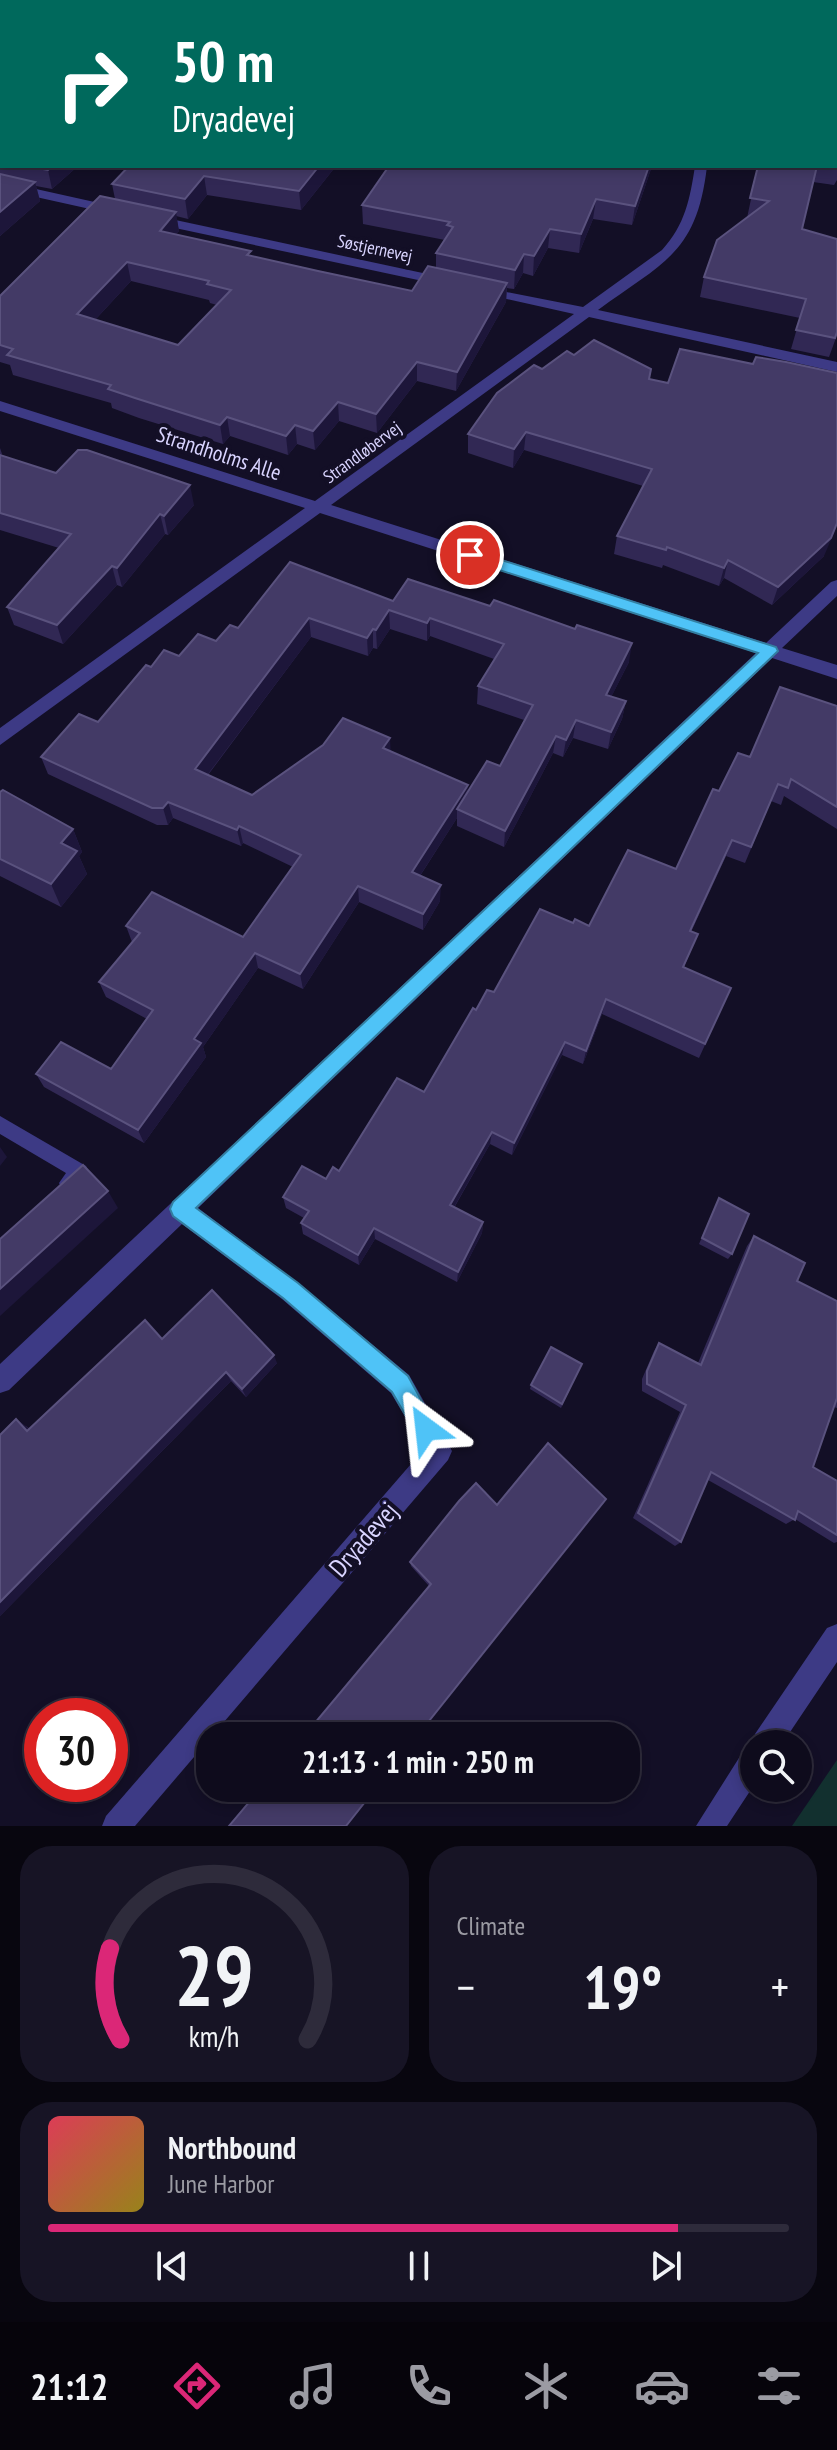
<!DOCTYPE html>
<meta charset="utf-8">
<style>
body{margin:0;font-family:"PT Sans Narrow",sans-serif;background:#171425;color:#f1f3f6;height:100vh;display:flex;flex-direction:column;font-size:30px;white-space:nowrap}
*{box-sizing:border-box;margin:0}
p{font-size:26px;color:#9b9ba3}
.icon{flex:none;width:44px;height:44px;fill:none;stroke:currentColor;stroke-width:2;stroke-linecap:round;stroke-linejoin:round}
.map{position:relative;height:1826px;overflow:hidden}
.details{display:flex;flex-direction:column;gap:20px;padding:20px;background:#08060f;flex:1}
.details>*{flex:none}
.top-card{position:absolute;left:0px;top:0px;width:838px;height:168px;box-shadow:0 4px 12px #0003,0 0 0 2px #2e2b3b;background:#00695c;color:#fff;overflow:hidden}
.buttons{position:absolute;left:740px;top:1730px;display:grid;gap:16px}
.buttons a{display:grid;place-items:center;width:72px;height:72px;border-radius:50%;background:#0e0b1c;box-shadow:0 4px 12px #0003,0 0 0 2px #2e2b3b;font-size:40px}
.speed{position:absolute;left:24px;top:1698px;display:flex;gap:16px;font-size:40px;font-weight:700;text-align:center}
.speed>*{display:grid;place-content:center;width:104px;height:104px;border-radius:50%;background:#0e0b1c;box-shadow:0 4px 12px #0003,0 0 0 2px #2e2b3b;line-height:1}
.speed .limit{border:12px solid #d22;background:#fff;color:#111}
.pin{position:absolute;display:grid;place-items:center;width:68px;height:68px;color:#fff;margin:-34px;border:4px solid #fff;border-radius:50%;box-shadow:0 2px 8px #0007}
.me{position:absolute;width:88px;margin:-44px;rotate:330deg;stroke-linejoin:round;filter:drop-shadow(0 0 6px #0008)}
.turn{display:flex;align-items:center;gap:28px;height:168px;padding:0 40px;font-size:36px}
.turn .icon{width:104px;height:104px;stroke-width:2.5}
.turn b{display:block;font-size:56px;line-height:68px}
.big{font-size:60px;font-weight:800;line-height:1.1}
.details .card{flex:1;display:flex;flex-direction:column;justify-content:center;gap:12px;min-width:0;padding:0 28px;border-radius:32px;background:#171425}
.details .dial{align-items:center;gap:0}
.dial svg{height:208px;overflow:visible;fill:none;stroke:#2e2b3b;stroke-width:7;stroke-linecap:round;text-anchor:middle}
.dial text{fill:#f1f3f6;stroke:none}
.song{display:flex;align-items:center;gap:24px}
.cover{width:96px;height:96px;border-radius:12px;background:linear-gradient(135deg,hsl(350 70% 55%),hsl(50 70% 35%))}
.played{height:8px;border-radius:4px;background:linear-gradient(90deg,#db2777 85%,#2e2b3b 85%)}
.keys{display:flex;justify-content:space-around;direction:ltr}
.heat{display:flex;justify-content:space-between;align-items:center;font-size:44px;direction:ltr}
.details .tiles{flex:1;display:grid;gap:20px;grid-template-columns:1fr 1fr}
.card:last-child{grid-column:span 2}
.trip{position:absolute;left:196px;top:1722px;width:444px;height:80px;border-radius:32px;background:#0e0b1c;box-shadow:0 4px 12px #0003,0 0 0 2px #2e2b3b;font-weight:800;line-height:80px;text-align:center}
.tabs{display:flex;height:128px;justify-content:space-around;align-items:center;background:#06040b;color:#9b9ba3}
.tabs .icon{width:56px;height:56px}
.tabs .active{color:#db2777}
.tabs b{font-size:36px;color:#f1f3f6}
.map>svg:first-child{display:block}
.green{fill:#12302f}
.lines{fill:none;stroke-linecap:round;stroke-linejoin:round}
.lane{fill:#3d3a85;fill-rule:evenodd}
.street{fill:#3d3a85;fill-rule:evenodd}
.secondary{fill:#6f6bff;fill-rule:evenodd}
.wall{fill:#312854;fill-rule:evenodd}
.shaded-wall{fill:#1d163a}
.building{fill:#433a66;stroke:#5a527e;stroke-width:2;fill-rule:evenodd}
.route{fill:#4fc3f7;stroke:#337fa1;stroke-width:2}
.labels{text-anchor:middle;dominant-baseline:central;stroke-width:8;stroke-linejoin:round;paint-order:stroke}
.far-street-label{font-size:18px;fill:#d9d4ff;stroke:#130f26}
.street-label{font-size:22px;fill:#d9d4ff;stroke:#130f26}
.near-street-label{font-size:26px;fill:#d9d4ff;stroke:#130f26}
</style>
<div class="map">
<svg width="837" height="1826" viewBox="0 0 837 1826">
<rect width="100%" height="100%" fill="#130f26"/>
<path class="green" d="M837,1760v66h-45z"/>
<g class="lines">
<path class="lane" d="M0,1116l86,50 3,6c-4,9 -12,16 -21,20l-6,-3 -3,-6 7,-10 -66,-39z"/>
<g class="street">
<rect x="714" y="0" width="12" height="2"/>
<path d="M695,166h12c-10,88 -44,96 -109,144l239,52v10l-248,-55 -258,188 435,138 65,-61 6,-2v16l-55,52 55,17v14l-65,-21 -574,550 100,75 111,92 43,76 -4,9 -313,366h-33l4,-10 318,-367 -33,-56 -109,-94 -100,-75 -173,166 -9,3v-29l756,-711 -436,-140 -320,232v-17l305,-220 -305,-97v-10l315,100 259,-187 -98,-22v-6l107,21 79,-57c23,-25 28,-51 33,-84z"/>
<path d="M0,181l117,26 7,4 -7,4 -117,-26z"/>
<path d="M152,215l294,63 7,4 -7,4 -299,-64v-6z"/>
<path d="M837,1624v38l-55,82h-28v41l-27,41h-31l48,-76 8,-3 3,-13 72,-106z"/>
</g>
<g class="secondary">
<path d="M56,0h15l-17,2z"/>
<rect x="0" y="12" width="2" height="6"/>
</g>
</g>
<g class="wall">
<path d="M787,0h50v180l-3,5 -21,-3 -11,47 35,10v96l-8,22 -38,-8 9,-31 -100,-21 4,-20 43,-59 11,-52h78v-164h-49z"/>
<path d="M2,55v111h76l-26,23 -16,-3 4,15 -40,35v-179z"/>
<path d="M129,166h207l-35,44 -94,-15 -19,24 -12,-3 3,15 -3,3 75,22 161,35 24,-23v-15l9,-13 -82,-16 -1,-19 27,-39h263l-20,59 -39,-6 -14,34 -31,-5 -15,28 -10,-3 -9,16 -7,-1 -1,14 -50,89 -39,-10 -40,52 -38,-12 -24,29 -18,-6 -9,11 -58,-19 -7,8 -84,-26 -27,-10 -1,-5 -98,-28 -3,-10 -10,-3v-66l115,-97 -3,-15zM131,281l78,19 1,3 7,2 -39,40 -83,-25z"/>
<path d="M574,355l75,24 175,177 -52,49 -48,-27 -5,8 -56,-21 -1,3 -48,-14 3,-18 26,-50 -119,-36 -11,18 -45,-15v-19l74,-65z"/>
<path d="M0,448l2,6 -1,1 55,18 138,32 -26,30 -3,-1 -43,53 -5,-2 -54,59 -49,-19 -7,-18 52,-59 -59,-18z"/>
<path d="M393,601l236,61 -18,35 15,4 -4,18 -14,30 -35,-11 -10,19 -10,-4 -49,94 -47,-21v-8l-37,58 20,25 -17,29 -64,-28 -56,87 -45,-21 -55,79 3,10 -62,86 -100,-56 -8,-13 75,-5 36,-50 -41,-22 -7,-15 33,-40 -6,-16 117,11 50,-70 -50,-24 -2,3 -68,-28 -5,7h-11l-109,-51 -7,-17 57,-35 53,-55 65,-26 22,-13zM390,629l37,12 3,-5 64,23 -16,27 -1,18 47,16 -24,46 -32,26 -77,-41 -139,44 -44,-20 103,-138 57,19 5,-8 4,1z"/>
<path d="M837,706v123l-53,-33 -3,9 -10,-4 -26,62 -19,-7 -35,76 7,2 -14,33 47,21 -32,70 -97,-44 -19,50 -21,-9 -50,100 -22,-11 -36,64 29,14 -1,11 -25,49 -82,-43 -16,26 -56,-31 -2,-11 3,-5 -18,-10 -3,-11 43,-18 13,-8 85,-79 52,-82 18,-18 79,-69 16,3 87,-57 43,-78 31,-34z"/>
<path d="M0,792l73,37 9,23 -3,4 8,18 -26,33 -61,-31z"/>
<path d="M719,1198l13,56 -4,5 -29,-15z"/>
<path d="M754,1236l43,45 40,20v107l-3,-1 -21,60 24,14v61l-3,1 -39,-24 -9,5 -78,-44 -27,62 -6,4 -42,-28 47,-106 -38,-21v-12l12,-28 5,-8 39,20 49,-117z"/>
<path d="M162,1339l115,24 -31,34 -15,-16 -231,235 26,-190 4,3z"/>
<path d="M582,1364l-21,44 -31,-19 1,-4z"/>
<path d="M459,1501l-42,235 12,-150 -18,-20 -1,-4z"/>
</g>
<g class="shaded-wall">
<path d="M52,166h26l-26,23 -4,-19z"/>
<path d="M319,166h17l-35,44 -2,-19z"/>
<path d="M649,166h3l-20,59 3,-19z"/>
<path d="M204,176l3,19 -19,24 -3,-20z"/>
<path d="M35,182l5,19 -40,35v-24z"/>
<path d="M596,199l-3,20 -14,34 2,-19z"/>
<path d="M176,212l3,19 -15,19 -4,-19z"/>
<path d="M550,229l-2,19 -15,28 1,-20z"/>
<path d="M524,254l-1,19 -9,16 1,-19z"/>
<path d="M127,262l4,19 -49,53 -5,-20z"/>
<path d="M507,283l-1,19 -50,89 1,-19z"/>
<path d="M417,362v19l-40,52 -1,-19z"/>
<path d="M338,402l1,19 -24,29 -2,-19z"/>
<path d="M227,417l3,19 -7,8 -3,-19z"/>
<path d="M295,425l2,19 -9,11 -2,-19z"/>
<path d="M526,432l-2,18 -11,18 1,-19z"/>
<path d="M190,485l4,20 -26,30 -4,-19z"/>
<path d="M160,514l5,20 -43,53 -5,-19z"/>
<path d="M837,523v3l-13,30 -52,49 6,-18z"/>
<path d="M728,560l-4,18 -5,8 5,-18z"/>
<path d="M112,566l5,19 -54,59 -6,-19z"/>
<path d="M389,610l1,19 -13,20 -1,-19z"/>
<path d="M309,618l2,19 -112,149 -4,-17z"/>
<path d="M430,618v18l-3,5v-18z"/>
<path d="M373,629v19l-5,8 -1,-18z"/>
<path d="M632,643l-3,19 -26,51 3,-18z"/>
<path d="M626,701l-4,18 -14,30 3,-17z"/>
<path d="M576,720l-3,18 -10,19 3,-17z"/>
<path d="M556,736l-3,17 -49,94 1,-16z"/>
<path d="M390,738l1,18 -8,-8z"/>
<path d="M468,785l-1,17 -10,7v9l-45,70v-16z"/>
<path d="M168,802l5,16 -5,7 -5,-17z"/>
<path d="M239,826l4,17 -2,3 -4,-16z"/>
<path d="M73,829l9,23 -3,4 8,18 -26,33 -10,-23 10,-41z"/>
<path d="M732,840l-6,16 -42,90 6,-15z"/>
<path d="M441,885l-1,16 -17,29v-16z"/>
<path d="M358,886l1,16 -56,87 -3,-15z"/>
<path d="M255,953l3,15 -55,79 3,10 -62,86 -6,-13 56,-91z"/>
<path d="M606,999l-4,15 -19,50 3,-13z"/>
<path d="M565,1042l-3,13 -50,100 2,-12z"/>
<path d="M492,1132l-2,12 -41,72 1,-11z"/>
<path d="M0,1147l7,10 -7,9z"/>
<path d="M108,1191l10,17 -118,108v-27z"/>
<path d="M483,1222l-1,11 -25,49 1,-10z"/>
<path d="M374,1228l1,11 -16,26 -1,-10z"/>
<path d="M274,1355l3,8 -31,34 -4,-8z"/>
<path d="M226,1372l5,9 -231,235v-14z"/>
<path d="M16,1419l10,7 11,12 -10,-7z"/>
</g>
<g class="building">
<path d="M87,0h598l-1,2h-599z"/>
<path d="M790,0h47v166l-1,-164h-47z"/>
<path d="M2,55v106h-2v-104z"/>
<path d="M26,166h26l-4,4z"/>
<path d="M129,166h190l-20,25 -95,-15 -19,23 -73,-15z"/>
<path d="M389,166h260l-14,40 -39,-7 -15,35 -31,-5 -16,27 -10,-2 -9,16 -79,-17 17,-26 -6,-2 3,-3 -88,-17z"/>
<path d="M758,166h59l-15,63 35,10v93l-2,6 -39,-8 10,-31 -102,-22 13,-37 52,-39 -19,-3z"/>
<path d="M0,174l35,8 -35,30z"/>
<path d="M100,196l76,16 -16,19 91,20 -4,4 71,16 94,20 16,-25 79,17 -50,89 -40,-10 -41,52 -38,-12 -25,29 -18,-6 -9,11 -59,-19 -7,8 -85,-27 -27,-9 3,-4 -104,-30 6,-6 -13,-4v-49zM127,262l82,19 -2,3 24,6 -53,55 -101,-31z"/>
<path d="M594,340l57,29 -2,10 19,4 12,-34 73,15 3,-7 30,5 51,11v150l-6,15 -53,49 -50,-27 -4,8 -57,-21 -1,3 -49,-14 35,-67 -126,-37 -12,17 -46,-15 29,-41 37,-28 8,4 25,-18 7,4z"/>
<path d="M78,450h9l103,35 -26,31 -4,-2 -43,54 -5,-2 -55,59 -50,-18 64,-73 -71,-21v-58l56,18z"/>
<path d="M290,562l103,39 15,-22 82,27 4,-6 81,29 2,-4 55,18 -26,52 20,6 -15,31 -35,-12 -10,20 -10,-4 -51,95 -48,-22 30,-48 13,5 33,-61 -55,-19 26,-42 -74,-26 -3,5 -38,-13 -13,20 -3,-1 -6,9 -58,-20 -114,151 57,26 71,-50 20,-27 47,20 -7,10 85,37 -56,87 29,13 -18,29 -65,-28 -58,88 -45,-21 -61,86 7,4 -63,87 -102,-56 25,-32 50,27 42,-59 -54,-28 41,-49 -14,-7 26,-34 91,45 58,-82 -62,-29 -2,4 -69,-28 -5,6h-11l-111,-51 38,-43 19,8 48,-57 5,2 13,-17 15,6 19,-22 18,7 14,-16 8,3z"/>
<path d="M780,687l57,19v101l-46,-28 -3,9 -10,-4 -27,63 -19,-7 -42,91 8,3 -15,33 48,21 -26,56 -99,-45 -20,52 -21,-9 -51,101 -22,-11 -42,73 33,17 -25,50 -84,-44 -16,27 -57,-32 8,-12 -26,-14 19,-31 24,13 7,-12 6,4 58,-93 27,14 49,-84 3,2 11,-20 7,2 46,-83 33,14 2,-4 14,7 39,-76 48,19 37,-80 6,2 19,-38 12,4z"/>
<path d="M3,790l70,39 -12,14 16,8 -26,33 -51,-25v-67z"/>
<path d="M83,1165l25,26 -108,98v-50z"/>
<path d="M719,1198l30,16 -17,40 -30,-16z"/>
<path d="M754,1236l51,27 -8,18 40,20v97l-24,69 24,14v54l-39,-24 -3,9 -84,-48 -30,70 -43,-29 48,-108 -39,-21v-13l12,-28 42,22z"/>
<path d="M212,1290l62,65 -32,34 -16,-17 -226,230v-167l16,-16 11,12 118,-111 17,19z"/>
<path d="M551,1347l31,17 -20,40 -31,-19z"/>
<path d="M548,1443l58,56 -189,237h-113l127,-152 -21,-22 49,-61 17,-18 21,22z"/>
<path d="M261,1788h115l-30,38h-117z"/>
</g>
<path class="route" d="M470,550l306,97 2,4 -582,557 102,75 110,93 29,53 -3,8 -8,3 -8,-3 -26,-45 -109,-94 -110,-82 -3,-7 3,-7 585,-549 -293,-94v-8z"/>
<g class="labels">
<g class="far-street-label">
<text transform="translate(375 248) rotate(12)">Søstjernevej</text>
<text transform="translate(362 452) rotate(-36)">Strandløbervej</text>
</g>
<g class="street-label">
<text transform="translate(219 453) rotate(18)">Strandholms Alle</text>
</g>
<g class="near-street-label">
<text transform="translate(363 1539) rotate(-49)">Dryadevej</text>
</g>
</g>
</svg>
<div class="buttons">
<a><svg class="icon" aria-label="search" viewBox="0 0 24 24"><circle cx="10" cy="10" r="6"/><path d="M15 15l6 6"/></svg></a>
</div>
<div class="speed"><div class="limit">30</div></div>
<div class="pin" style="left:470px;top:555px;background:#d93025"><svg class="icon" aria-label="arrive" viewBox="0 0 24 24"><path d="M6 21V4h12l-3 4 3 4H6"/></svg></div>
<svg class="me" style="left:426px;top:1429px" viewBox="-20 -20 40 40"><path d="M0-17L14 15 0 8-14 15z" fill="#4fc3f7" stroke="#fff" stroke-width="4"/></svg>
<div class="trip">21:13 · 1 min · 250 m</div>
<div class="top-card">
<div class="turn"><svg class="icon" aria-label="right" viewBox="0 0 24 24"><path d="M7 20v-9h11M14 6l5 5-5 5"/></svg><div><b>50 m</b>Dryadevej</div></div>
</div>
</div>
<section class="details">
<div class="tiles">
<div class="card dial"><svg viewBox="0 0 100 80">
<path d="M14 69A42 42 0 1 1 86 69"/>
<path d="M14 69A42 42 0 0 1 10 34" stroke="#db2777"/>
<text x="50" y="56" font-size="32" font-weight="700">29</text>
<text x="50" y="72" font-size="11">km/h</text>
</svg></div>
<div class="card"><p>Climate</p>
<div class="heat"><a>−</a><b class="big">19°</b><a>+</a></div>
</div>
<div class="card">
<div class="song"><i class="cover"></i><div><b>Northbound</b><p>June Harbor</p></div></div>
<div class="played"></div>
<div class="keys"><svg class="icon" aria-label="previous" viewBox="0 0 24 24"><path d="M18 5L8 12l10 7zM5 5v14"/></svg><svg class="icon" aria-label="pause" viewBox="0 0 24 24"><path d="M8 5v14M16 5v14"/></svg><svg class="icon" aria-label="next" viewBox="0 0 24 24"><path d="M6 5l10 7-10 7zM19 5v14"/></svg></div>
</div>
</div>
</section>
<nav class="tabs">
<b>21:12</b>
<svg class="icon active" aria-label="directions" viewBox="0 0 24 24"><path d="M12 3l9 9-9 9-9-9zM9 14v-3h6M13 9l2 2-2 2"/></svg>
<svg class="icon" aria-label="music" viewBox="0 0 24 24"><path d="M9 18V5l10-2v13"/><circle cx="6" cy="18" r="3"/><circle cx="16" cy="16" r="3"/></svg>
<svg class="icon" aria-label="phone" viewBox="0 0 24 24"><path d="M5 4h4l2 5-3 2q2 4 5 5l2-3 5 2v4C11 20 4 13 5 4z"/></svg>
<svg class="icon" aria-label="climate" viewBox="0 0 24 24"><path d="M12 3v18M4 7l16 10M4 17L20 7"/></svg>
<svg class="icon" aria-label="car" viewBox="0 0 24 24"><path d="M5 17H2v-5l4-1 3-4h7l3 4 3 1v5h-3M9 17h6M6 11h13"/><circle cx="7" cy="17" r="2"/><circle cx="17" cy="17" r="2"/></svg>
<svg class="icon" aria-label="filters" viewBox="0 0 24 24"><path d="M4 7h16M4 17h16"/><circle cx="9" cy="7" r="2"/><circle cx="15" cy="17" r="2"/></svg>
</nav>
